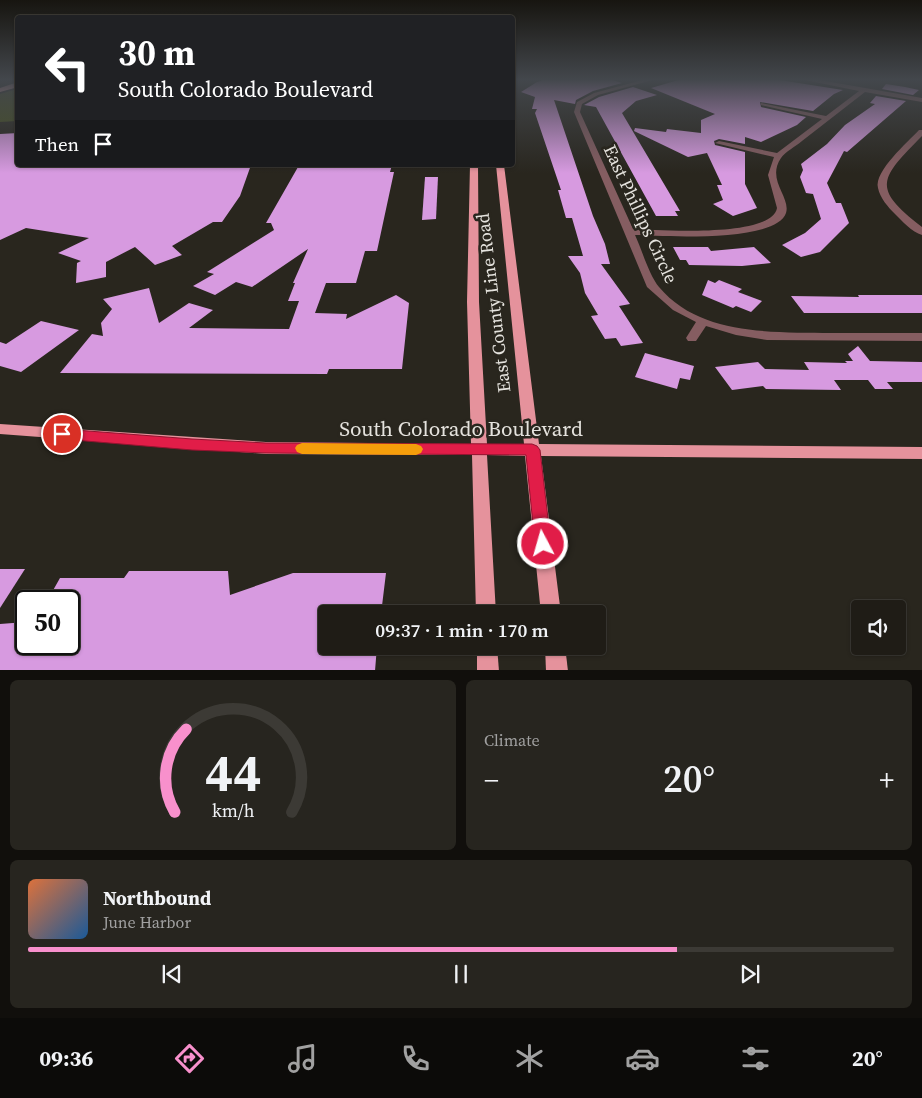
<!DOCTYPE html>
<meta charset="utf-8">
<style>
body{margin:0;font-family:"Source Serif 4",serif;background:#27251f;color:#f1f3f6;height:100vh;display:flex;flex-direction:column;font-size:19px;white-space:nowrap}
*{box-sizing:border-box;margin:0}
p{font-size:16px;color:#a1a1a1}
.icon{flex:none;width:28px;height:28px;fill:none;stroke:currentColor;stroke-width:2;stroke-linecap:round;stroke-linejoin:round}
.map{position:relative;height:670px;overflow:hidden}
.drawer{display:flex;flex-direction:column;gap:10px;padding:10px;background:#110f0c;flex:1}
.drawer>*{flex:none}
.top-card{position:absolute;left:15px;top:15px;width:500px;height:152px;border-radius:5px;box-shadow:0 1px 4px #0004,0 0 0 1px #3c3a35;background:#202124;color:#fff;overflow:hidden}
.fabs{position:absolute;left:851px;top:600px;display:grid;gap:10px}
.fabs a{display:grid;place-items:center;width:55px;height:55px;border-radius:5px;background:#1f1c16;box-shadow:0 1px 4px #0004,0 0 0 1px #3c3a35;font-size:25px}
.speed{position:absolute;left:15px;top:590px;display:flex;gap:10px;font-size:25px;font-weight:700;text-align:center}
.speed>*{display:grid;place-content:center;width:65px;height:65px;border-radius:50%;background:#1f1c16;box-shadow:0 1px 4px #0004,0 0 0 1px #3c3a35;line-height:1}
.speed .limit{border:2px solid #111;border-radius:8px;background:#fff;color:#111}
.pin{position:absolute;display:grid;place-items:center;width:42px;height:42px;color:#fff;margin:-21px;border:2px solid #fff;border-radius:50%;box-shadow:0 1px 5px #0007}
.me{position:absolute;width:55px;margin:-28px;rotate:354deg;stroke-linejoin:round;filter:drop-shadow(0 0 4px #0008)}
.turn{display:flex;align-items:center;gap:18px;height:105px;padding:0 20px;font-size:22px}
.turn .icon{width:65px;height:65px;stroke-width:2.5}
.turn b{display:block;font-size:35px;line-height:42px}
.then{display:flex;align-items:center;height:48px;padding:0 20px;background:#0003;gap:10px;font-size:19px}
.big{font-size:38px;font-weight:600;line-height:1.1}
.drawer .tile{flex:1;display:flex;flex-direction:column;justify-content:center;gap:8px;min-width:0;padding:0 18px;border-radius:8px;background:#27251f}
.drawer .dial{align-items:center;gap:0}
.dial svg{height:130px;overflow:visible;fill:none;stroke:#3c3a35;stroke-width:7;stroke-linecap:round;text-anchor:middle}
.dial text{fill:#f1f3f6;stroke:none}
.song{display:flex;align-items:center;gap:15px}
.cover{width:60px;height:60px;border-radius:8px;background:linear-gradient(135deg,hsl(20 70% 55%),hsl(210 70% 35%))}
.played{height:5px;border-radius:2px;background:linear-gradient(90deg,#f890cc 75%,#3c3a35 75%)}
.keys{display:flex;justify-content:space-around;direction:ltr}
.heat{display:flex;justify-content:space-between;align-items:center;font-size:28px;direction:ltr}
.drawer .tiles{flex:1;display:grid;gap:10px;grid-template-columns:1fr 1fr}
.tile:last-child{grid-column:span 2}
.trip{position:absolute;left:318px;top:605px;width:288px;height:50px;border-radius:5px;background:#1f1c16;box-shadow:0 1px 4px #0004,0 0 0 1px #3c3a35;font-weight:600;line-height:50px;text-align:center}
.dock{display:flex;height:80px;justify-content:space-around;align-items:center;background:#0c0b09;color:#a1a1a1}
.dock .icon{width:35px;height:35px}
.dock .on{color:#f890cc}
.dock b{font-size:22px;color:#f1f3f6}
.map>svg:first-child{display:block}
.green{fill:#47501d}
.building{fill:#d79ae0}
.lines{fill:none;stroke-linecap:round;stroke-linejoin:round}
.minor{fill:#855d61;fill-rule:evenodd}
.major{fill:#e5929c;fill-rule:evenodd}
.highway{fill:#feaeb7;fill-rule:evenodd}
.route{fill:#e11d48;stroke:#92132f}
.slow{fill:#f59e0b}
.labels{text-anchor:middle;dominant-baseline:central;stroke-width:5;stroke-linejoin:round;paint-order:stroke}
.street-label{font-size:18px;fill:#e5e3de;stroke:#29261e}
.near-street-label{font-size:21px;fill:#e5e3de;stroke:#29261e}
</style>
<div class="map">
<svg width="922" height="671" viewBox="0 0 922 671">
<rect width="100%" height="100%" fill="#29261e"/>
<path class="green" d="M17,89v32l-17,1v-28z"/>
<g class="building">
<path d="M542,79h67l13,4 -29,8 -17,9 -1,4 -21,-4 39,116 12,28 5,20h-9l29,40 -11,2 24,37 -22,3 -5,-8 -11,1 -14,-23 7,-1 -13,-22 -5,-20 -12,-17h15l-11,-38h-6l-8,-28h3l-26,-77 2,-4h-5l3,-12 -14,-5 16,-10 4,-1z"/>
<path d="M682,79h91l70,11 -9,4 -21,17 -53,-9 1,5 45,10 -9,8 -36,17 -16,-5v7l-26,-5 -5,2 1,4 30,7v32l12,24 -24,8 -20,-12 10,-4 -6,-15h5l-15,-32 -19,4 -54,-26 1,-3 31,4 1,-3 34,4v-13l14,-6 -64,-26z"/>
<path d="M886,84l19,3 14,3 -6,5 -31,-6z"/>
<path d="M633,87l24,8 -21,6 -14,12 58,98h-5l3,5h-22l-60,-109 -12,-2 15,-8z"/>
<path d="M876,96l30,5 -59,51 -3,-1 -17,32 9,20h5l8,20 -29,29 -19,5 -19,-12 23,-12 16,-14 -8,-25 -7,-1 -6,-16 3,-7 -2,-6 26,-20 18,-19 30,-21 -5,-1z"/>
<path d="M18,133v33l145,1 1,-2h87l-11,31 -18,26h-9l-41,24 10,9 -27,10 -20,-18 -29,15v15l-30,6 1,-20 4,-2 -23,-8 31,-15 -63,-10 -26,12v-106z"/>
<path d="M304,165h88l-2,7h4l-17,79h-12l-9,32h-30l-11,30 32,1 -1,5 50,-24 13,8 -7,66h-73l-2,5 -267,-1 32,-39 11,2 -2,-13 11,-14 -9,-10 46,-11 10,35 30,-20 24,7 -24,18 100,1 10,-28h-11l7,-18h-2l15,-34 -56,38 -16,-5 -21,13 -22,-9 21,-12 -7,-2 67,-42 -3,-7h-5l32,-56h5z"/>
<path d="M425,177h13l-2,42 -14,1z"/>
<path d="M673,247h35l3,4 43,-4 17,16 -29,3 -53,-1 -3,-5h-6z"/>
<path d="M708,280l7,3 4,-3 23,9 -4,3 24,9 -11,11 -15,-6 -3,2 -31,-13z"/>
<path d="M858,295h64v18h-118l-13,-17 68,1z"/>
<path d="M41,321l38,9 -58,42 -21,-6v-24l6,2z"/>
<path d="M858,346l12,15 52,1v20h-35l6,7h-18l-7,-9h-34l7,10 -75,-1 -3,-3 -31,4 -17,-23 43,-5 7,7 44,1 -5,-8 43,1 -2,-2h8l-5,-7z"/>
<path d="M645,353l49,13 -4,14 -10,-2 -3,11 -42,-12z"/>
<path d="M0,569h25l-25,39z"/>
<path d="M129,571h99l2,24 63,-22h93l-5,41h-55v32h51l-2,25h-375v-47l26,-2v22h43v-43h-22l13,-23h64z"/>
</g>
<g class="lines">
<g class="minor">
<path d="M646,79h10l-58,16 -16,9 -2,8 53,117c25,1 139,9 144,-21l-9,-33 6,-18 -59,-14 4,-2 58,12 45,-34 -61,-14v-2l65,13 33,-25 -59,-12h14l108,19v4l-57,-10c-21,16 -42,33 -63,49 -6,5 -17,11 -21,17 -15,22 10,39 5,55 -10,30 -124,23 -151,22 7,15 14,40 24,52 41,49 114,45 172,46 30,0 61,0 91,0v8l-155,-1 -31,-5 -30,-9 -10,15h-8l-2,-3 10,-16 -23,-12 -26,-23 -73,-175 3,-10 17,-9z"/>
<path d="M919,130h3v6c-41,42 -52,51 0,91v8c-10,-3 -20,-14 -27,-21 -7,-7 -15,-16 -17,-26 -4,-17 30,-46 41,-58z"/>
</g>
<g class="major">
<path d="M470,165h8l1,137 8,142h37l-28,-279h8l35,279 383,3v12l-381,-3 20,158h-20l-16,-158 -38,-1 9,159h-20l-4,-159 -206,-1 -266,-20v-10l266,18 205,2 -4,-142z"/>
<path d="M477,646h20l2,25h-22z"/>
<path d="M545,646h20l3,25h-22z"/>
</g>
<path class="highway" d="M15,83h3v4l-18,5v-4z"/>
</g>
<linearGradient id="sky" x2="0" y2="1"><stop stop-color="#171510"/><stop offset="0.46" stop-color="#43474c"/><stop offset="1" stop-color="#43474c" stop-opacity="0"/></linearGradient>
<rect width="922" height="173" fill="url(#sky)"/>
<path class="route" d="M62,429l130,10 74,4 266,1 5,2 3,4 11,94 -2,5 -6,2 -6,-2 -2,-5 -9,-89 -260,-2 -74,-3 -130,-11 -5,-1 -2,-4 2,-4z"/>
<path class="slow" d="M302,443l114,1 5,2 2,3 -2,4 -5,2 -114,-1 -5,-2 -2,-4 2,-3z"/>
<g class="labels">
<g class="street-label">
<text transform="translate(641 214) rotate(65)">East Phillips Circle</text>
<text transform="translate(493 303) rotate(-97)">East County Line Road</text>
</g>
<g class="near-street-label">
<text x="461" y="428">South Colorado Boulevard</text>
</g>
</g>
</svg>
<div class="fabs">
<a><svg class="icon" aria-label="sound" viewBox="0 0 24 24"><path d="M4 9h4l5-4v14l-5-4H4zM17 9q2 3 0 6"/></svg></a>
</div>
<div class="speed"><div class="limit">50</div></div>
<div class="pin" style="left:62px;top:434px;background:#d93025"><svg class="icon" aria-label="arrive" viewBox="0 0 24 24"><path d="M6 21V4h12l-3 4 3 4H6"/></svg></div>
<svg class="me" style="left:543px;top:544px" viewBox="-20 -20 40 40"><circle r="17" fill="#e11d48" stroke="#fff" stroke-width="3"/><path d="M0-11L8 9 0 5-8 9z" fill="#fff"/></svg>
<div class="trip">09:37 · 1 min · 170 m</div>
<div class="top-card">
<div class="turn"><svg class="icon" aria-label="left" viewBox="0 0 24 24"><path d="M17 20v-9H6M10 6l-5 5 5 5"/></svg><div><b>30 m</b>South Colorado Boulevard</div></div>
<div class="then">Then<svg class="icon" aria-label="arrive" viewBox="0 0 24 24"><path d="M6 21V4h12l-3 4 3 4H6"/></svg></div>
</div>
</div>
<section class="drawer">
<div class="tiles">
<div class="tile dial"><svg viewBox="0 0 100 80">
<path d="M14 69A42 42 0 1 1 86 69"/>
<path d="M14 69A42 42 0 0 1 21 18" stroke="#f890cc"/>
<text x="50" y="56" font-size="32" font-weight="700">44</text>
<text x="50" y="72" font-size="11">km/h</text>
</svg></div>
<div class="tile"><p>Climate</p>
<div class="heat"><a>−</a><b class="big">20°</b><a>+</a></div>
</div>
<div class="tile">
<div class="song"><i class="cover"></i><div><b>Northbound</b><p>June Harbor</p></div></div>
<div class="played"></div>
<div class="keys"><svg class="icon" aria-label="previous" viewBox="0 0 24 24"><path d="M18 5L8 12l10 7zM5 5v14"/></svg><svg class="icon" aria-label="pause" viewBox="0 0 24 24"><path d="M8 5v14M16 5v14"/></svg><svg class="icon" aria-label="next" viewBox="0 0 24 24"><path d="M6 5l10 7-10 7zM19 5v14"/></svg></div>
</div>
</div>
</section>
<nav class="dock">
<b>09:36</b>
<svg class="icon on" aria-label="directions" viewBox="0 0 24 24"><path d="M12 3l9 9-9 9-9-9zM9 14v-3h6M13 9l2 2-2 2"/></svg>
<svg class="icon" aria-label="music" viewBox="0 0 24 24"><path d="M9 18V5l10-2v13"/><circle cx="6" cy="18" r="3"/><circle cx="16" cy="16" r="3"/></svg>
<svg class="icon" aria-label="phone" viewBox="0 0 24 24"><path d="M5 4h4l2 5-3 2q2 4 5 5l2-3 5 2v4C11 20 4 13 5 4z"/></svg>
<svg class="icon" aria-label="climate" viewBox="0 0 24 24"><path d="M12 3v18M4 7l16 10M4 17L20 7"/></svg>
<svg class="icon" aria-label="car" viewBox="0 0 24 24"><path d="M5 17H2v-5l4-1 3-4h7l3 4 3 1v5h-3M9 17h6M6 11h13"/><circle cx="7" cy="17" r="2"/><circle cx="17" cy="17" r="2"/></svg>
<svg class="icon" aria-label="filters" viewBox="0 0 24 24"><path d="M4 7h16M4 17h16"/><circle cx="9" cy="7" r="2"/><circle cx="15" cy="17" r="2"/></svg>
<b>20°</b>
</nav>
